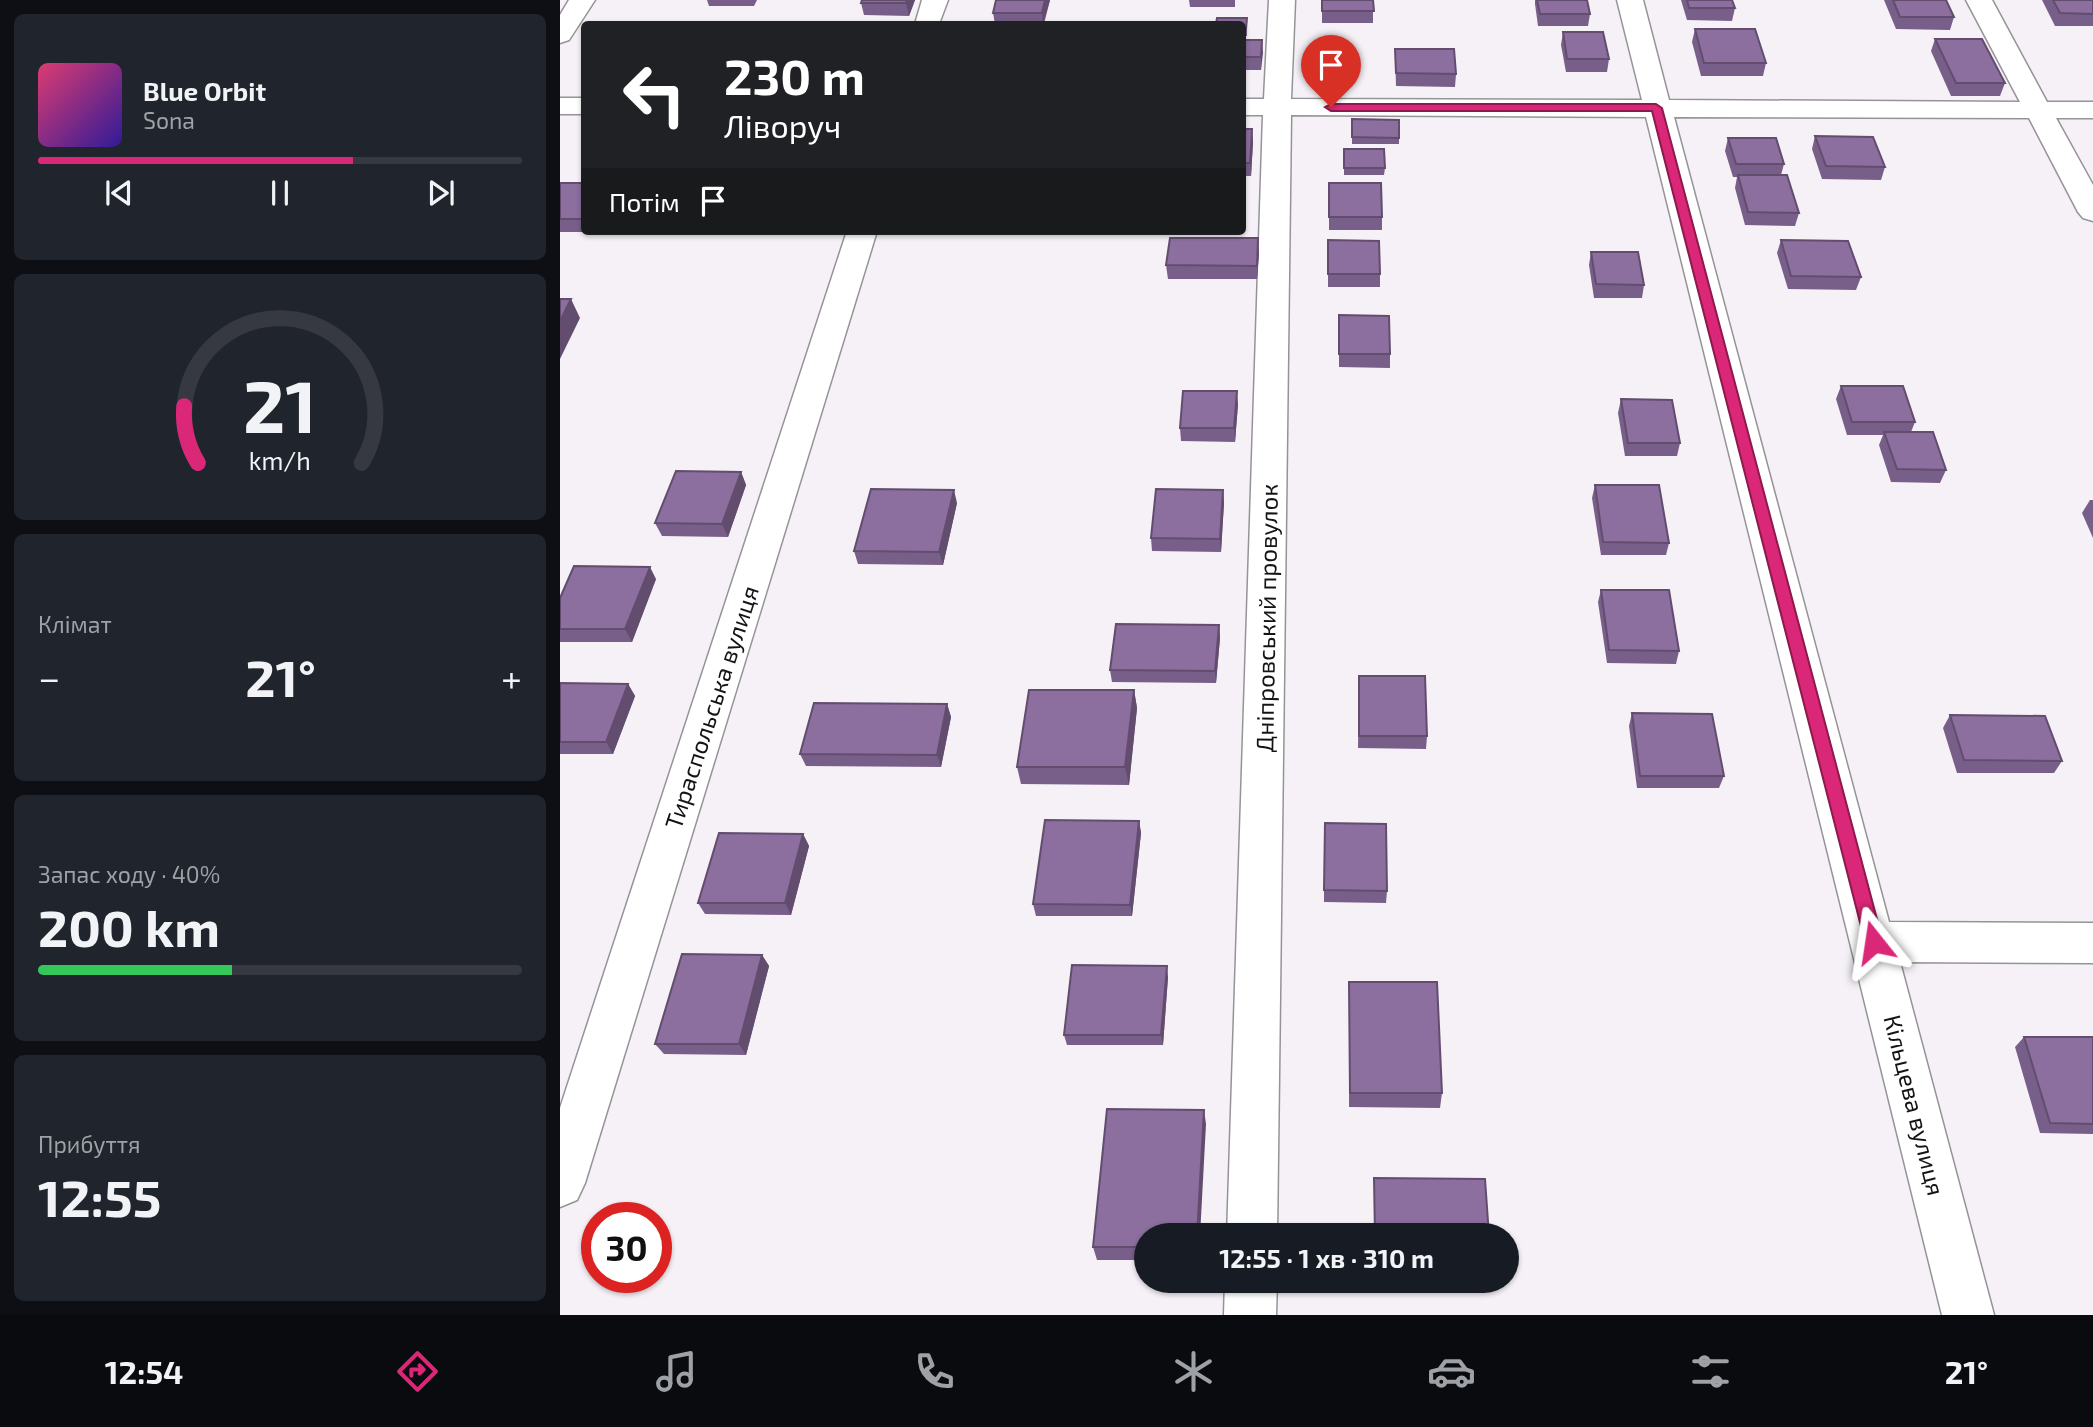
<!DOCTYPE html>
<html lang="uk">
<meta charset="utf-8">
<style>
body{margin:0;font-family:"Exo 2",sans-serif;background:#20242c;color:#f1f3f6;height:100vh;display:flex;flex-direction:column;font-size:26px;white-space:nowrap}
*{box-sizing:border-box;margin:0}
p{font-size:23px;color:#9ea1a6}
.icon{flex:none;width:38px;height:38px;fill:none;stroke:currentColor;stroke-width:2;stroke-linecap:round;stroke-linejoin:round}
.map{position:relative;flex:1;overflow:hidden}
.panel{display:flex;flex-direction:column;gap:14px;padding:14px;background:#0d0f14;width:560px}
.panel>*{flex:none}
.guide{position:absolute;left:21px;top:21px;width:665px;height:214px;border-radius:7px;box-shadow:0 2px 5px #0004;background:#202124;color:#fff;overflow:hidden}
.speed{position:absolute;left:21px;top:1202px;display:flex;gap:14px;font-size:35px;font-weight:700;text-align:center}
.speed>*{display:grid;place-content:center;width:91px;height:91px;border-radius:50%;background:#171b24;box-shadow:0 2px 5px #0004;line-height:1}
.speed .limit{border:10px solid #d22;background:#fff;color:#111}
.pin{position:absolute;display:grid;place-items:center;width:60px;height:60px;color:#fff;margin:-72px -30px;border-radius:50% 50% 50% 0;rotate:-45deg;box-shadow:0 0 7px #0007}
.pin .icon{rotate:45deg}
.me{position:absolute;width:77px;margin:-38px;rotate:345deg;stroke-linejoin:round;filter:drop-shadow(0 0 5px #0008)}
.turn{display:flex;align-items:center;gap:24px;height:147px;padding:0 28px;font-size:32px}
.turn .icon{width:91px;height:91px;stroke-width:2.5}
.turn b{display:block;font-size:49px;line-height:60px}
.then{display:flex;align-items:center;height:66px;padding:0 28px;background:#0003;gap:14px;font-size:26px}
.big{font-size:52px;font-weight:700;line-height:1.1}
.panel .widget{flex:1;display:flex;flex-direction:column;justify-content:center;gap:10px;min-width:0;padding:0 24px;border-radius:10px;background:#20242c}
.panel .dial{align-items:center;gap:0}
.dial svg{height:182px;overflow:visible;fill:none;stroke:#363941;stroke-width:7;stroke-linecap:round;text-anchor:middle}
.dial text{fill:#f1f3f6;stroke:none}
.song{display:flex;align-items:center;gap:21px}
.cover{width:84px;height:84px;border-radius:10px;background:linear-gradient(135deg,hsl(340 70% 55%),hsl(250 70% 35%))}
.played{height:7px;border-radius:4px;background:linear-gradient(90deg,#db2777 65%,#363941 65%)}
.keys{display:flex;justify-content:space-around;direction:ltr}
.heat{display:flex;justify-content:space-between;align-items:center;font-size:38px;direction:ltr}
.charge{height:10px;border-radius:5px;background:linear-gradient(90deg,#34c759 40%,#363941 0)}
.trip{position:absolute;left:574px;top:1223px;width:385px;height:70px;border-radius:35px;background:#171b24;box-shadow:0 2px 5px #0004;font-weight:700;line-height:70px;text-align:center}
.dock{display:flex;height:112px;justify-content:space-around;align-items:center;background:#090b0e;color:#9ea1a6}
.dock .icon{width:49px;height:49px}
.dock .on{color:#db2777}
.dock b{font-size:32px;color:#f1f3f6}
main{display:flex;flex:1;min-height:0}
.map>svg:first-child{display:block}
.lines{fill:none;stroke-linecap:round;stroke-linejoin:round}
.minor-casing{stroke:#969398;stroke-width:3}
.minor{fill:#fff;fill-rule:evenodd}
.wall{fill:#785f89}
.shaded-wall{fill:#624d6f}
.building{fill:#8c6e9f;stroke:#624d6f;stroke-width:2}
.route{fill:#db2777;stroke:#8e194d;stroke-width:2}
.labels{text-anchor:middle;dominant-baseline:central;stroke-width:5;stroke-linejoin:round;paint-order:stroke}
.street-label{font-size:24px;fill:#141315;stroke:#fff}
</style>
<main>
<section class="panel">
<div class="widget">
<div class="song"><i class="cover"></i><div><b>Blue Orbit</b><p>Sona</p></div></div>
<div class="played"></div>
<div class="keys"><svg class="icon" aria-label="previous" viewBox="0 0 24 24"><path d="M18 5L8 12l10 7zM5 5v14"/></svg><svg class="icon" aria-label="pause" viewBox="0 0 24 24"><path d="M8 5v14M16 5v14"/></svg><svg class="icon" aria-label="next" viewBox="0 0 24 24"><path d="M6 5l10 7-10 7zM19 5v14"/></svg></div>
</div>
<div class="widget dial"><svg viewBox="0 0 100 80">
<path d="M14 69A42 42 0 1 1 86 69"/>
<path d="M14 69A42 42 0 0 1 8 44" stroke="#db2777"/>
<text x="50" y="56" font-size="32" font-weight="700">21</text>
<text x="50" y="72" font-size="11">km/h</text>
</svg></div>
<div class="widget"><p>Клімат</p>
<div class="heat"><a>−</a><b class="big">21°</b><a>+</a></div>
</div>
<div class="widget"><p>Запас ходу · 40%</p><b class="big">200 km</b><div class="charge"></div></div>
<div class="widget"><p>Прибуття</p><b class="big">12:55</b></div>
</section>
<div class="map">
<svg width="1533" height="1315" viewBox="0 0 1533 1315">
<rect width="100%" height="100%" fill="#f5f1f7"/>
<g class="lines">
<defs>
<g id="minor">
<path d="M9,0h26l-26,40 -9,3v-28z"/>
<path d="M362,0h26l-9,24h-24z"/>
<path d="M709,0h26l-4,99 351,1 -25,-100h26l26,100 351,2 -54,-102h26l55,102h46v16h-37l37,67v36l-10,-3 -5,-6 -49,-94 -355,-1 215,805 204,1v40l-193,-1 94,353h-52l-296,-1198 -355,-2 -14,1121h-50l36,-1121h-21v-16h22z"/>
<rect x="0" y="98" width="24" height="16"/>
<path d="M287,231h30l-292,952 -8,17 -17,7v-99z"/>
<path d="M665,1281h52l-1,34h-52z"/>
</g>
</defs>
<use href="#minor" class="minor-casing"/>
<use href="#minor" class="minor"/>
</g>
<g class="wall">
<path d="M147,0h50l-3,6h-45z"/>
<path d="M302,0h53l-6,16 -45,-1 -3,-12z"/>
<path d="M490,0l-6,24h-49l-2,-11z"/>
<path d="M629,0h46v7h-45z"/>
<rect x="762" y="0" width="51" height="23"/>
<path d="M975,0h52l3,14 -2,12h-50l-3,-22z"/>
<path d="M1121,0h51l3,8 -3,13 -45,-1z"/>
<path d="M1324,0h62l8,17 -4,13 -54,-1z"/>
<path d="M1482,0h51v26h-38z"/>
<path d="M687,18v18h-5v-12z"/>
<path d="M1135,29l71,34 -3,13h-62l-9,-34z"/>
<path d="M1003,32l46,27 -2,13h-41l-5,-27z"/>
<path d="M1375,39l70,44 -5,13h-49l-20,-45z"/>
<path d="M682,40h20l-1,30h-19z"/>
<path d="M835,49l61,25 -1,13 -59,-1z"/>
<path d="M792,119l47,19v6h-47z"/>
<path d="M682,129h10l1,13 -2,34h-9z"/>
<path d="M1255,136l70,31 -4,13 -59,-1 -10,-30z"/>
<path d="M1168,138l56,26 -3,11 18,38 -4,13 -50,-1 -10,-37 2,-11h-4l-8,-26z"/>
<path d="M784,149l41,19 -1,7h-40z"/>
<path d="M0,183h24v48h9v1h-33z"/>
<path d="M769,183l53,34v13h-53z"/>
<path d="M768,240l52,34v13h-52z"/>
<path d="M1221,240l80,37 -5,13 -68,-1 -11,-36z"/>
<path d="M699,252l-2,27h-89l-2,-14z"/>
<path d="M1031,252l53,33 -2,13h-48l-5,-33z"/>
<path d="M779,315l51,39v14l-51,-1z"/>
<path d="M1281,386l74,36 -4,10 35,38 -6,13 -49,-1 -12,-37 4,-10h-36l-11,-36z"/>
<path d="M1061,399l59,44 -3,13h-52l-7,-43z"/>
<path d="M678,404l-3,38 -54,-1 -1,-13z"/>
<path d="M181,472l5,13 -18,52 -66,-1 -7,-13z"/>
<path d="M1035,485l74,58 -3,12h-65l-9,-57z"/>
<path d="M663,490l1,13 -3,49 -69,-1 -1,-13z"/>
<path d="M1530,500h3v38l-11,-25z"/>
<path d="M397,503l-14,62 -85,-1 -4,-13z"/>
<path d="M96,579l-24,63h-72v-44z"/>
<path d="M1041,590l78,61 -3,13 -69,-1 -9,-61z"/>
<path d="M659,625l1,13 -4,45 -104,-1 -2,-12z"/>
<path d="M799,676l68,60 -1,13 -68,-1z"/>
<path d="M0,683l68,1 7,12 -22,58h-53z"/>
<path d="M574,690l3,18 -8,77 -108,-1 -4,-17z"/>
<path d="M387,704l4,13 -10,50 -135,-1 -6,-12z"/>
<path d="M1072,713l92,63 -5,12h-82l-8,-62z"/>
<path d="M1390,715l112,46 -8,12h-97l-14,-45z"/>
<path d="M579,821l2,12 -9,83h-96l-3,-12z"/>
<path d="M243,834l6,12 -18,69 -86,-1 -7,-11z"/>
<path d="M764,890l63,1 -1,12 -62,-1z"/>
<path d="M202,955l7,11 -23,89 -82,-1 -9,-10z"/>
<path d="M608,977l-5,68h-96l-3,-10z"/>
<path d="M789,997l93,96 -2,15 -91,-1z"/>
<path d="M1464,1037h69v97l-53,-1 -25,-86z"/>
<path d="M646,1124l-60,112v24h-49l-4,-13z"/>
<path d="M815,1281h116l-1,3 -115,-1z"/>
</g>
<g class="shaded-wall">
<path d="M347,0h8l-6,16 -3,-13z"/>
<path d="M485,0h5l-7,24 -1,-11z"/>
<path d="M702,40l1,13 -2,17v-13z"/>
<path d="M692,129l1,13 -2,34 -1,-13z"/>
<path d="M698,238l1,14 -2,27v-13z"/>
<path d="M11,299l9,19 -20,41v-38z"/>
<path d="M677,391l1,13 -3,38 -1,-14z"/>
<path d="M181,472l5,13 -18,52 -6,-13z"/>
<path d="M394,490l3,13 -14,62 -4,-13z"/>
<path d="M663,490l1,13 -3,49 -1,-13z"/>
<path d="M90,567l6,12 -24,63 -7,-13z"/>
<path d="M659,625l1,13 -4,45 -1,-12z"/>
<path d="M68,684l7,12 -22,58 -7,-12z"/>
<path d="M574,690l3,18 -8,77 -4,-18z"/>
<path d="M387,704l4,13 -10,50 -4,-12z"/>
<path d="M579,821l2,12 -9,83 -2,-11z"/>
<path d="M243,834l6,12 -18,69 -6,-12z"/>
<path d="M202,955l7,11 -23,89 -7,-11z"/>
<path d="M607,966l1,11 -5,68 -2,-10z"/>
<path d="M644,1110l2,14 -6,112h-3z"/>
</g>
<g class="building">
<path d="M302,0h45l-1,3h-45z"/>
<path d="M436,0h49l-3,13h-49z"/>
<path d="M762,0h51l1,11h-52z"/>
<path d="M977,0h50l3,14h-50z"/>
<path d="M1127,0h45l3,8h-46z"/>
<path d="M1333,0h53l8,17h-54z"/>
<path d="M1493,0h40v14l-33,-1z"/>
<path d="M657,18h30l-1,11h-4v-5h-26z"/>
<path d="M1135,29h60l11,34h-62z"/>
<path d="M1003,32h40l6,27h-42z"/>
<path d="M1375,39h47l23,44h-49z"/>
<path d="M682,40h20l-1,17h-19z"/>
<path d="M835,49h59l2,25 -60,-1z"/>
<path d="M792,119l47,1v18l-47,-1z"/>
<path d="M682,129h10l-2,34h-8z"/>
<path d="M1255,136l58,1 12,30 -59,-1z"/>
<path d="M1168,138h48l8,26h-48z"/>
<path d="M784,149h40l1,19h-41z"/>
<path d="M1178,175h49l12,38 -51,-1z"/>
<rect x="0" y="183" width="24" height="36"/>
<path d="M769,183h52l1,34h-53z"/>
<path d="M610,238h88l-1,28 -91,-1z"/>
<path d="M768,240l51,1 1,33h-52z"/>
<path d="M1221,240l67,1 13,36 -70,-1z"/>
<path d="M1031,252h47l6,33 -48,-1z"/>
<path d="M0,299h11l-11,22z"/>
<path d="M779,315l50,1 1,38h-51z"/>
<path d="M1281,386h62l12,36h-63z"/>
<path d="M623,391h54l-3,37h-54z"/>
<path d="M1061,399l51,1 8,43h-52z"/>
<path d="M1324,432h49l13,38 -49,-1z"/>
<path d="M116,471l65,1 -19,52 -67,-1z"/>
<path d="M1035,485h64l10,58 -66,-1z"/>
<path d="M311,489l83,1 -15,62 -85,-1z"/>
<path d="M596,489l67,1 -3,49 -69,-1z"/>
<path d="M14,566l76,1 -25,62h-65v-31z"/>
<path d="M1041,590h68l10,61 -70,-1z"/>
<path d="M556,624l103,1 -4,46 -105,-1z"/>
<path d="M799,676h66l2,60h-68z"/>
<path d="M0,683l68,1 -22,58h-46z"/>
<path d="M469,690h105l-9,77h-108z"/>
<path d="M254,703l133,1 -10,51 -137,-1z"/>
<path d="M1072,713l80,1 12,62h-84z"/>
<path d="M1390,715l95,1 17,45 -98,-1z"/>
<path d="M485,820l94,1 -9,84 -97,-1z"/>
<path d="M765,823l61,1 1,67 -63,-1z"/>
<path d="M159,833l84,1 -18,69h-87z"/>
<path d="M122,954l80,1 -23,89h-84z"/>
<path d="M512,965l95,1 -6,69h-97z"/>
<path d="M789,982h88l5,111h-92z"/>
<path d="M1464,1037h69v87l-43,-1z"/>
<path d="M547,1109l97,1 -7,126h-51v11h-53z"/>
<path d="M814,1178l111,1 4,57h-114z"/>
</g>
<path class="route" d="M1096,104l6,4 221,834 -3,6 -6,3 -7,-3 -2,-6 -213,-831h-321l-6,-4 6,-3z"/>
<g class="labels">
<g class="street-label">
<text transform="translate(706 618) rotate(-89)">Дніпровський провулок</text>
<text transform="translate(151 707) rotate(-72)">Тираспольська вулиця</text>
<text transform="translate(1355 1105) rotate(76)">Кільцева вулиця</text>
</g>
</g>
</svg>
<div class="speed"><div class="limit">30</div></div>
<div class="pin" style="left:771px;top:107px;background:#d93025"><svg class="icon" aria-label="arrive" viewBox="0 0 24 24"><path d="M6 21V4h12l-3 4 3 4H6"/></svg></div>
<svg class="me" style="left:1314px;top:942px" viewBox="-20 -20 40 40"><path d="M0-17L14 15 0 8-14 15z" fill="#db2777" stroke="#fff" stroke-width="4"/></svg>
<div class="trip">12:55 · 1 хв · 310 m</div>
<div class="guide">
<div class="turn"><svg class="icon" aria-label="left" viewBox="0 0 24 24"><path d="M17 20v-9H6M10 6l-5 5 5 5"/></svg><div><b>230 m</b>Ліворуч</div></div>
<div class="then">Потім<svg class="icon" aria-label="arrive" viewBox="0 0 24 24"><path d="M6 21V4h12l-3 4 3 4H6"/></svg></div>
</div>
</div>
</main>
<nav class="dock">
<b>12:54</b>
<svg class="icon on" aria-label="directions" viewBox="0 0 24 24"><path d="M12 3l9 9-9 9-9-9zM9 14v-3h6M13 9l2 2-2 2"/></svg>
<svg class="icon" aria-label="music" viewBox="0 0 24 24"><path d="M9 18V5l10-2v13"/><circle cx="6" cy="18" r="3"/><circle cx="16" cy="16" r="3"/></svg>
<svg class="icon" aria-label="phone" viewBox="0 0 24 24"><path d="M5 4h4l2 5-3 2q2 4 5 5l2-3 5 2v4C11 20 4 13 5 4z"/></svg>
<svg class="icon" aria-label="climate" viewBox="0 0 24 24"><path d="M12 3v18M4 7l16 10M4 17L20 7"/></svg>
<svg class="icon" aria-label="car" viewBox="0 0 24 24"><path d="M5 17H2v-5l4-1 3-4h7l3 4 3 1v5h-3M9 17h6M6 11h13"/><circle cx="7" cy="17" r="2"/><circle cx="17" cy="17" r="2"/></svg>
<svg class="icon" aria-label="filters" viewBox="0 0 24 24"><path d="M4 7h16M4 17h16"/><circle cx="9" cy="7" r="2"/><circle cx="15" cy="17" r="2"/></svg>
<b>21°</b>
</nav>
